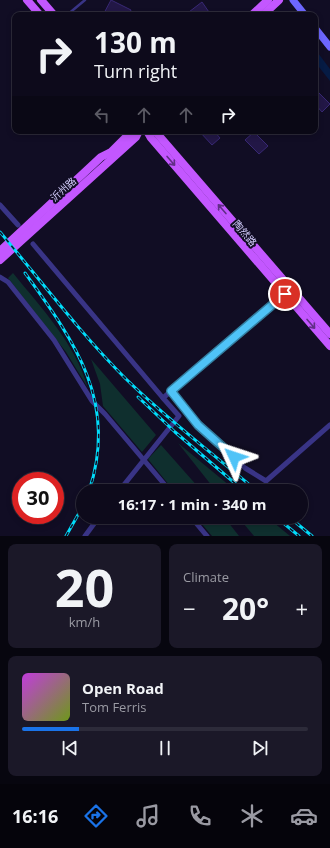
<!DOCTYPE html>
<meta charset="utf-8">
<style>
body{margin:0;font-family:"Open Sans","Noto Sans SC",sans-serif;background:#1b1828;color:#f1f3f6;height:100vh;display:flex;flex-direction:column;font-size:15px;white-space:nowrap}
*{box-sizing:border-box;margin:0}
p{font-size:13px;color:#9a9aa3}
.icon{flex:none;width:22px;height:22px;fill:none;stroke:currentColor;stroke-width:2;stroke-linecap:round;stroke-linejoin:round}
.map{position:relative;height:536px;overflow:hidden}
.details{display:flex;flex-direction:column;gap:8px;padding:8px;background:#07060f;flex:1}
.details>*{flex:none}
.banner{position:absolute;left:12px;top:12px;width:306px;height:122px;border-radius:8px;box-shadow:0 2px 6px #0003,0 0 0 1px #2d2b3a;background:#0d0a1b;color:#f1f3f6;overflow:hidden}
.speed{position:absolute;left:12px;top:472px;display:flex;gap:8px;font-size:20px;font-weight:700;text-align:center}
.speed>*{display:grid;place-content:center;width:52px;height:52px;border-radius:50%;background:#0d0a1b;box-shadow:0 2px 6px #0003,0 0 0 1px #2d2b3a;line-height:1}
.speed .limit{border:6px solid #d22;background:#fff;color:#111}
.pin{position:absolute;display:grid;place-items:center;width:34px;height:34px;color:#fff;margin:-17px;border:2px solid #fff;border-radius:50%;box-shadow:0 1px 4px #0007}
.me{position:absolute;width:44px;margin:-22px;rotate:312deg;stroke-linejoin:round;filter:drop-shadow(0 0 3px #0008)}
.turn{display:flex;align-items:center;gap:14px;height:84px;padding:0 16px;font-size:18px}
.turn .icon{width:52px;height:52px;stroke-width:2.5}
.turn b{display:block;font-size:28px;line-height:34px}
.lanes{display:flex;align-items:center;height:38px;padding:0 16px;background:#0003;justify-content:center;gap:20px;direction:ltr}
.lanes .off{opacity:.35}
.big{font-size:30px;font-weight:700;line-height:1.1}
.details .tile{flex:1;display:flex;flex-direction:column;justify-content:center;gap:6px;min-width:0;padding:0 14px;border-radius:8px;background:#1b1828}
.details .dial{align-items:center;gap:0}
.dial b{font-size:52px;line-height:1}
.song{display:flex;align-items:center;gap:12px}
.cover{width:48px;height:48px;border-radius:6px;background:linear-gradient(135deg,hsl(290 70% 55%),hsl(80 70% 35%))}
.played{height:4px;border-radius:2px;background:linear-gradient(90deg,#1a73e8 20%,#2d2b3a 20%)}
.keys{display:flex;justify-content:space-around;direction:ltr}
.heat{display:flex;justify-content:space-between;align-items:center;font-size:22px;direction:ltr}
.details .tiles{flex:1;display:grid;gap:8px;grid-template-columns:1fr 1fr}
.tile:last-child{grid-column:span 2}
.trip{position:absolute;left:76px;top:484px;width:232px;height:40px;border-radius:20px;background:#0d0a1b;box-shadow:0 2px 6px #0003,0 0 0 1px #2d2b3a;font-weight:700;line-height:40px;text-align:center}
.tabs{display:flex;height:64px;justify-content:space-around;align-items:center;background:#05040b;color:#9a9aa3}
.tabs .icon{width:28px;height:28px}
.tabs .active{color:#1a73e8}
.tabs b{font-size:18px;color:#f1f3f6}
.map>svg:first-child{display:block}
.green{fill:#0f2f2e}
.water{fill:#061b44}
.building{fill:#221746;stroke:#382874}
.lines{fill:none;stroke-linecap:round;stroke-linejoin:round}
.lane{stroke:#393486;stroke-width:2.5}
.street{stroke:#393486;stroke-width:5}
.secondary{stroke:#6d67ff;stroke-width:7}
.primary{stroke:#c357ff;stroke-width:8}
.rail-casing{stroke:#00ddfb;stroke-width:3}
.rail{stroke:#110d24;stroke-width:1.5;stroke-dasharray:4.5;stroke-linecap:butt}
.oneway{stroke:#612e87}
.route-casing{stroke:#337fa1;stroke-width:10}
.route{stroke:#4fc3f7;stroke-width:7}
.labels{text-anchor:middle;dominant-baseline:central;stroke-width:4;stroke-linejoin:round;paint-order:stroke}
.street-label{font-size:10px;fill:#d6d0ff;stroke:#110d24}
</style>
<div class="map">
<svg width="330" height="536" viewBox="0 0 330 536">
<rect width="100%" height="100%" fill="#110d24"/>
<g class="green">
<path d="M13,273c29,36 62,70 75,115l-22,-36 -58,-74z"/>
<path d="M91,359l65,76 -14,17 -39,-46 -3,-22z"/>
<path d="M178,443l58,48h-20z"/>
<path d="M161,445l38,43 3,3h-28l-26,-32z"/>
<path d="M196,517h28l15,19h-27z"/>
<path d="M238,517h29l23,19h-36z"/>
</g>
<path class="water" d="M315,49l15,20v12l-15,-19z"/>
<g class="building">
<path d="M111,0l20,10 -2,5h-26z"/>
<path d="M202,2l9,13h-26z"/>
<path d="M315,89l15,15 -8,8 -7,-8z"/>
<path d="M199,131h15l6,7 -8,7z"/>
<path d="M254,132l14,14 -9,8 -14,-14z"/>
</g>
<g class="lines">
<path class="lane" d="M67,15l18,-15"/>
<g class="street">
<path d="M0,205l18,20"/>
<path d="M33,244l130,154"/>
<path d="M0,277l8,5 46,58 38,61 13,13 65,77"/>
<path d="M171,391l27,34 47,43 21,13 64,-56"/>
<path d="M119,491l60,-75 -16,-18 122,-104"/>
<path d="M191,517l16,19"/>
<path d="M85,536l14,-19"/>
</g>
<g class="secondary">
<path d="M293,0l12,15"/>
<path d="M315,28l15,19"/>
</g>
<g class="primary">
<path d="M27,0l13,15"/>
<path d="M41,0l13,15"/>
<path d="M252,15l16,-15"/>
<path d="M263,15l16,-15"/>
<path d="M147,131l4,7 179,208"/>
<path d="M155,131l175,203"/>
<path d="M110,153l22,-22"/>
<path d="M0,251l101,-94 8,-4"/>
<path d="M0,260l136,-123 3,-6"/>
</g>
<defs>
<g id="rail">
<path d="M0,232c41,49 81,102 126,147 41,40 87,75 131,112"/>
<path d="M25,273c49,68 94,129 64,218"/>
<path d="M138,397l37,35 69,59"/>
<path d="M276,517l23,19"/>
<path d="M289,517l23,19"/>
<path d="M66,536l17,-30"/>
</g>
</defs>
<use href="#rail" class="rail-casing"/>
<use href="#rail" class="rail"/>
</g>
<defs><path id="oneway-shaft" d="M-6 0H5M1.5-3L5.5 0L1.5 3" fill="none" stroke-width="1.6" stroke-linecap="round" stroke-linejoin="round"/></defs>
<g class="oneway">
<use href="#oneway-shaft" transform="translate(171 161) rotate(49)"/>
<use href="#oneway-shaft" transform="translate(222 209) rotate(-131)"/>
<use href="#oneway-shaft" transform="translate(311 324) rotate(49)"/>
</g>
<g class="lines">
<defs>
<path id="route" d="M234,457l-36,-32 -27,-34 114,-97"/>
</defs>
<use href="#route" class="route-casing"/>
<use href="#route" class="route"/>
</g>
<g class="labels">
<g class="street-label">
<text transform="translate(63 189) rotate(-42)">沂州路</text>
<text transform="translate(245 233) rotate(49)">陶然路</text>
</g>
</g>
</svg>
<div class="speed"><div class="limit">30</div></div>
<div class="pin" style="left:285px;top:294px;background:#d93025"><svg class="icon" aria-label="arrive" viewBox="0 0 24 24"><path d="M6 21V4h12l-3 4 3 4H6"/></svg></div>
<svg class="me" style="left:234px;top:457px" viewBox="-20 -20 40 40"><path d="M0-17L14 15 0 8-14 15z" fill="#4fc3f7" stroke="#fff" stroke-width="4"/></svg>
<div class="trip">16:17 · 1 min · 340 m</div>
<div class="banner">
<div class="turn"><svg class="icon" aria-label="right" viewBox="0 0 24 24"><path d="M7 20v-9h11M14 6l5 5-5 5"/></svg><div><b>130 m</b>Turn right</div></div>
<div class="lanes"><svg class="icon off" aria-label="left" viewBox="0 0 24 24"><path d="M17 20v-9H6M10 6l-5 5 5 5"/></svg><svg class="icon off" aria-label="ahead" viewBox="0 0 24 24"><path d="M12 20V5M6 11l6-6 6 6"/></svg><svg class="icon off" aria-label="ahead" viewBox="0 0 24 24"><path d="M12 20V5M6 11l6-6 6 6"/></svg><svg class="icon" aria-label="right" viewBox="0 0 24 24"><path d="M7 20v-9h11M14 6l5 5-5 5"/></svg></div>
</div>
</div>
<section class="details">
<div class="tiles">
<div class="tile dial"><b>20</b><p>km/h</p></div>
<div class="tile"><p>Climate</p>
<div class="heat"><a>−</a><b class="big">20°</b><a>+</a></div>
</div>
<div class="tile">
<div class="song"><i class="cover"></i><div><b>Open Road</b><p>Tom Ferris</p></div></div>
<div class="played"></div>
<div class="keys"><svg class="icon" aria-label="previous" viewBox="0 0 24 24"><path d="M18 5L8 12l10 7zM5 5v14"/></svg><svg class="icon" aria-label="pause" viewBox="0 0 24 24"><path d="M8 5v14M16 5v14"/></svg><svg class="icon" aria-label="next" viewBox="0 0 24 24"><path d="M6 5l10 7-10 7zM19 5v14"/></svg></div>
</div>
</div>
</section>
<nav class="tabs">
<b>16:16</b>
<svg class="icon active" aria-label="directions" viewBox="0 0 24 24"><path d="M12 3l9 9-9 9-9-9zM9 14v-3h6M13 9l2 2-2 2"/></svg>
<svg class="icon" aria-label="music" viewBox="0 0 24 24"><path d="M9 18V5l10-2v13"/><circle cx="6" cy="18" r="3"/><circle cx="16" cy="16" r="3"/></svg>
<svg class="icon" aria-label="phone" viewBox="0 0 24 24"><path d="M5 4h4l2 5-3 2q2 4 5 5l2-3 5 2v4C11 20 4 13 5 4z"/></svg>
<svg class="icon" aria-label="climate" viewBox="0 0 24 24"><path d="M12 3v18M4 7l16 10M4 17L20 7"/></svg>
<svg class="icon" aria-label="car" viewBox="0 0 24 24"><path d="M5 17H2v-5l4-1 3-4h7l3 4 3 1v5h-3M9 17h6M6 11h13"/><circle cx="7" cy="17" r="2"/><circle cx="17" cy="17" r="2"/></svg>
</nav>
